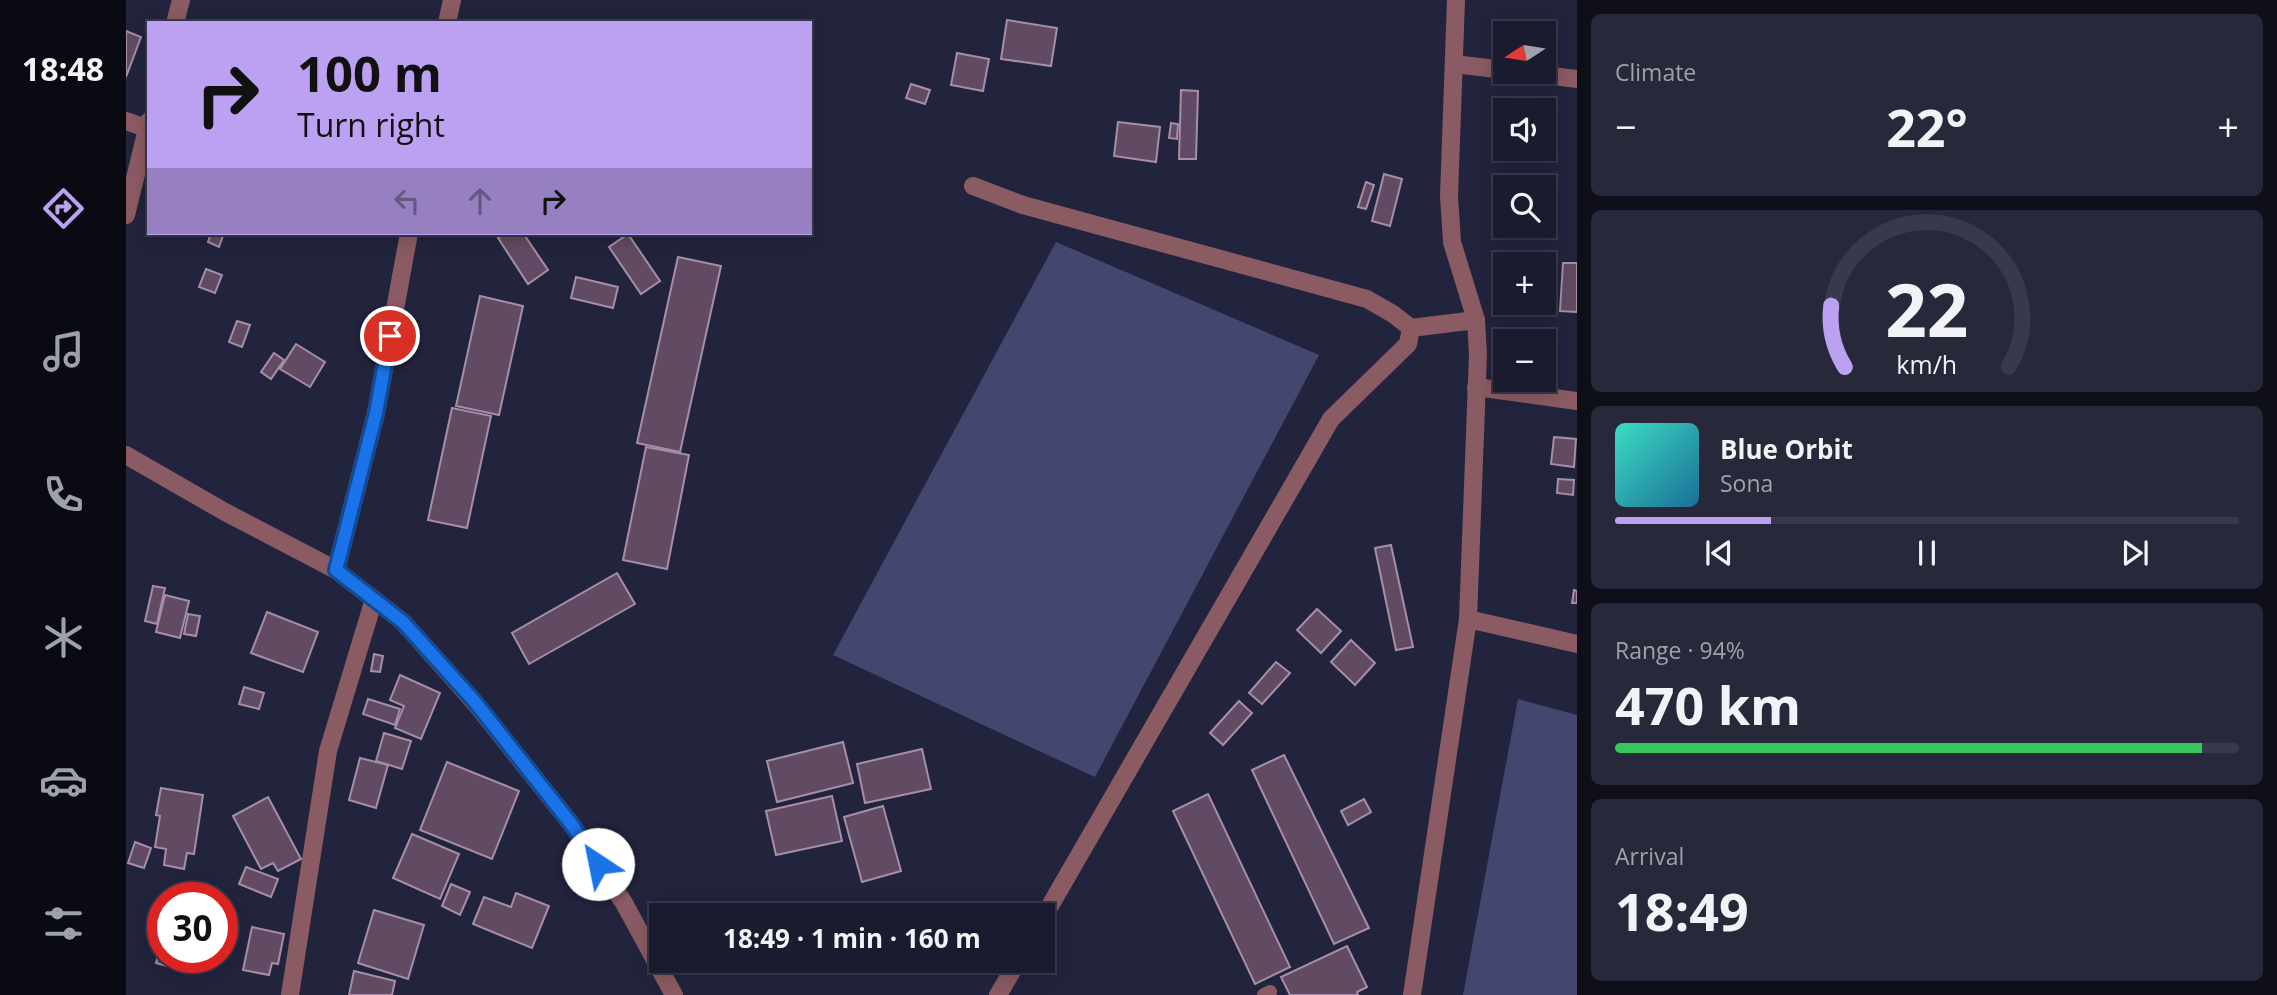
<!DOCTYPE html>
<meta charset="utf-8">
<style>
body{margin:0;font-family:"Open Sans",sans-serif;background:#27283a;color:#f1f3f6;height:100vh;display:flex;flex-direction:column;font-size:26px;white-space:nowrap}
*{box-sizing:border-box;margin:0}
p{font-size:23px;color:#9fa1aa}
.icon{flex:none;width:38px;height:38px;fill:none;stroke:currentColor;stroke-width:2;stroke-linecap:round;stroke-linejoin:round}
.map{position:relative;flex:1;overflow:hidden}
.sheet{display:flex;flex-direction:column;gap:14px;padding:14px;background:#0e0f19;width:700px}
.sheet>*{flex:none}
.hud{position:absolute;left:21px;top:21px;width:665px;height:214px;border-radius:0px;box-shadow:0 4px 18px #0003,0 0 0 2px #38394a;background:#bca0f2;color:#111;overflow:hidden}
.needle{width:46px;rotate:258deg}
.tools{position:absolute;left:1367px;top:21px;display:grid;gap:14px}
.tools a{display:grid;place-items:center;width:63px;height:63px;border-radius:0px;background:#1a1b2e;box-shadow:0 4px 18px #0003,0 0 0 2px #38394a;font-size:35px}
.speed{position:absolute;left:21px;top:882px;display:flex;gap:14px;font-size:35px;font-weight:700;text-align:center}
.speed>*{display:grid;place-content:center;width:91px;height:91px;border-radius:50%;background:#1a1b2e;box-shadow:0 4px 18px #0003,0 0 0 2px #38394a;line-height:1}
.speed .limit{border:10px solid #d22;background:#fff;color:#111}
.pin{position:absolute;display:grid;place-items:center;width:60px;height:60px;color:#fff;margin:-30px;border:4px solid #fff;border-radius:50%;box-shadow:0 2px 7px #0007}
.me{position:absolute;width:77px;margin:-38px;rotate:326deg;stroke-linejoin:round;filter:drop-shadow(0 0 5px #0008)}
.turn{display:flex;align-items:center;gap:24px;height:147px;padding:0 35px;font-size:32px}
.turn .icon{width:91px;height:91px;stroke-width:2.5}
.turn b{display:block;font-size:49px;line-height:60px}
.lanes{display:flex;align-items:center;height:66px;padding:0 35px;background:#0003;justify-content:center;gap:35px;direction:ltr}
.lanes .off{opacity:.35}
.big{font-size:52px;font-weight:700;line-height:1.1}
.sheet .tile{flex:1;display:flex;flex-direction:column;justify-content:center;gap:10px;min-width:0;padding:0 24px;border-radius:10px;background:#27283a}
.sheet .dial{align-items:center;gap:0}
.dial svg{height:182px;overflow:visible;fill:none;stroke:#38394a;stroke-width:7;stroke-linecap:round;text-anchor:middle}
.dial text{fill:#f1f3f6;stroke:none}
.song{display:flex;align-items:center;gap:21px}
.cover{width:84px;height:84px;border-radius:10px;background:linear-gradient(135deg,hsl(170 70% 55%),hsl(200 70% 35%))}
.played{height:7px;border-radius:4px;background:linear-gradient(90deg,#bca0f2 25%,#38394a 25%)}
.keys{display:flex;justify-content:space-around;direction:ltr}
.heat{display:flex;justify-content:space-between;align-items:center;font-size:38px;direction:ltr}
.charge{height:10px;border-radius:5px;background:linear-gradient(90deg,#34c759 94%,#38394a 0)}
.trip{position:absolute;left:523px;top:903px;width:406px;height:70px;border-radius:0px;background:#1a1b2e;box-shadow:0 4px 18px #0003,0 0 0 2px #38394a;font-weight:700;line-height:70px;text-align:center}
main{display:flex;flex:1;min-height:0}
.tabs{display:flex;flex-direction:column;width:126px;justify-content:space-around;align-items:center;background:#0a0b12;color:#9fa1aa}
.tabs .icon{width:49px;height:49px}
.tabs .on{color:#bca0f2}
.tabs b{font-size:32px;color:#f1f3f6}
.map>svg:first-child{display:block}
.green{fill:#434770}
.building{fill:#614b62;stroke:#a78ea8;stroke-width:2}
.lines{fill:none;stroke-linecap:round;stroke-linejoin:round}
.service{stroke:#8b5b63;stroke-width:14}
.minor{stroke:#8b5b63;stroke-width:18}
.route-casing{stroke:#114b97;stroke-width:18}
.route{stroke:#1a73e8;stroke-width:12}
</style>
<main>
<nav class="tabs">
<b>18:48</b>
<svg class="icon on" aria-label="directions" viewBox="0 0 24 24"><path d="M12 3l9 9-9 9-9-9zM9 14v-3h6M13 9l2 2-2 2"/></svg>
<svg class="icon" aria-label="music" viewBox="0 0 24 24"><path d="M9 18V5l10-2v13"/><circle cx="6" cy="18" r="3"/><circle cx="16" cy="16" r="3"/></svg>
<svg class="icon" aria-label="phone" viewBox="0 0 24 24"><path d="M5 4h4l2 5-3 2q2 4 5 5l2-3 5 2v4C11 20 4 13 5 4z"/></svg>
<svg class="icon" aria-label="climate" viewBox="0 0 24 24"><path d="M12 3v18M4 7l16 10M4 17L20 7"/></svg>
<svg class="icon" aria-label="car" viewBox="0 0 24 24"><path d="M5 17H2v-5l4-1 3-4h7l3 4 3 1v5h-3M9 17h6M6 11h13"/><circle cx="7" cy="17" r="2"/><circle cx="17" cy="17" r="2"/></svg>
<svg class="icon" aria-label="filters" viewBox="0 0 24 24"><path d="M4 7h16M4 17h16"/><circle cx="9" cy="7" r="2"/><circle cx="15" cy="17" r="2"/></svg>
</nav>
<div class="map">
<svg width="1451" height="995" viewBox="0 0 1451 995">
<rect width="100%" height="100%" fill="#22243e"/>
<g class="green">
<path d="M930,242l263,113 -224,422 -262,-122z"/>
<path d="M1392,699l59,16v280h-114z"/>
</g>
<g class="building">
<path d="M881,20l50,8 -6,38 -50,-7z"/>
<path d="M0,31l15,6 -15,40z"/>
<path d="M831,53l32,6 -6,32 -32,-6z"/>
<path d="M785,84l19,6 -5,14 -19,-6z"/>
<path d="M1055,90l17,1 -2,68h-17z"/>
<path d="M992,122l42,5 -4,35 -42,-6z"/>
<path d="M1045,123l7,1 -1,15 -8,-1z"/>
<path d="M1258,174l18,5 -12,47 -18,-5z"/>
<path d="M1240,182l8,3 -8,24 -8,-2z"/>
<path d="M85,233h13l-5,14 -11,-5z"/>
<path d="M379,233h18l25,37 -20,14 -30,-46z"/>
<path d="M502,234l32,47 -19,13 -32,-47z"/>
<path d="M552,257l43,9 -41,186 -43,-9z"/>
<path d="M1437,263h14v49l-17,-1z"/>
<path d="M80,269l16,6 -7,18 -16,-6z"/>
<path d="M450,277l42,10 -5,21 -42,-10z"/>
<path d="M354,296l43,10 -24,109 -43,-9z"/>
<path d="M111,321l13,4 -8,22 -13,-5z"/>
<path d="M170,344l29,18 -15,25 -30,-18z"/>
<path d="M148,353l10,7 -13,19 -10,-7z"/>
<path d="M326,408l39,8 -24,112 -39,-8z"/>
<path d="M1428,437l22,2 -2,28 -23,-3z"/>
<path d="M520,447l43,8 -22,114 -44,-9z"/>
<path d="M1432,479l16,1 -1,15 -16,-2z"/>
<path d="M1265,545l22,102 -17,3 -21,-102z"/>
<path d="M491,573l18,31 -106,60 -17,-31z"/>
<path d="M27,586l12,2 -8,36 -12,-3z"/>
<path d="M1448,590l3,1v12h-5z"/>
<path d="M39,595l24,6 -9,37 -24,-6z"/>
<path d="M1191,609l24,22 -20,22 -24,-23z"/>
<path d="M141,612l51,20 -15,40 -52,-19z"/>
<path d="M62,614l12,2 -4,20 -12,-2z"/>
<path d="M1225,640l24,23 -20,22 -24,-23z"/>
<path d="M248,654l9,2 -3,16 -9,-1z"/>
<path d="M1150,662l14,11 -28,31 -13,-11z"/>
<path d="M274,675l40,18 -19,46 -26,-11 9,-22 -14,-6z"/>
<path d="M118,687l20,6 -5,16 -20,-5z"/>
<path d="M242,699l32,10 -5,16 -32,-11z"/>
<path d="M1113,701l13,12 -29,32 -13,-12z"/>
<path d="M258,733l27,8 -9,28 -26,-8z"/>
<path d="M717,742l10,41 -76,19 -10,-41z"/>
<path d="M796,749l9,40 -66,14 -8,-39z"/>
<path d="M1158,755l85,173 -35,16 -82,-174z"/>
<path d="M234,758l28,7 -12,43 -27,-8z"/>
<path d="M321,762l72,29 -27,68 -72,-29z"/>
<path d="M35,788l42,7 -9,59 -7,-1 -3,16 -20,-4 2,-16 -11,-2 5,-31 -4,-1z"/>
<path d="M1082,794l82,173 -35,17 -82,-173z"/>
<path d="M706,796l10,45 -66,14 -10,-44z"/>
<path d="M142,797l33,62 -23,12 -5,-8 -12,6 -28,-53z"/>
<path d="M1238,799l7,13 -23,13 -7,-14z"/>
<path d="M757,806l18,65 -39,11 -18,-65z"/>
<path d="M286,834l47,20 -19,45 -47,-21z"/>
<path d="M9,842l16,6 -7,20 -16,-5z"/>
<path d="M120,867l32,12 -7,18 -32,-13z"/>
<path d="M325,884l19,8 -10,23 -18,-9z"/>
<path d="M390,893l33,13 -17,42 -59,-24 11,-27 27,10z"/>
<path d="M248,910l50,15 -16,54 -50,-16z"/>
<path d="M126,927l32,7 -6,30 -6,-1 -3,12 -26,-5z"/>
<path d="M37,938v19h14l-3,11 -18,-5z"/>
<path d="M1221,946l20,41 -10,5 1,3h-68l-9,-18z"/>
<path d="M228,971l41,10 -3,14h-43z"/>
</g>
<g class="lines">
<path class="service" d="M1138,995l6,-3"/>
<g class="minor">
<path d="M49,23l6,-23"/>
<path d="M321,23l5,-23"/>
<path d="M1328,64l51,6"/>
<path d="M1396,72l55,7"/>
<path d="M0,121l23,8"/>
<path d="M847,186l50,19 344,94 26,15 18,14"/>
<path d="M0,215l23,-94"/>
<path d="M1350,387l101,14"/>
<path d="M0,455l99,57 111,58 67,52 72,81 97,122 52,78 50,92"/>
<path d="M210,570l40,-157 33,-180"/>
<path d="M1342,619l109,25"/>
<path d="M917,918l288,-499 77,-75 3,-16 65,-8"/>
<path d="M164,995l38,-244 46,-152"/>
<path d="M872,995l20,-34"/>
<path d="M1286,995l56,-376 10,-265 -2,-34 -24,-78 -3,-46 7,-196"/>
</g>
</g>
<g class="lines">
<defs>
<path id="route" d="M264,336l-14,77 -40,157 67,52 72,80 97,123 26,39"/>
</defs>
<use href="#route" class="route-casing"/>
<use href="#route" class="route"/>
</g>
</svg>
<div class="tools">
<a><svg class="needle" viewBox="-14 -14 28 28"><path d="M0-13l5 13h-10z" fill="#e53935"/><path d="M0 13l5-13h-10z" fill="#9fa1aa"/></svg></a>
<a><svg class="icon" aria-label="sound" viewBox="0 0 24 24"><path d="M4 9h4l5-4v14l-5-4H4zM17 9q2 3 0 6"/></svg></a>
<a><svg class="icon" aria-label="search" viewBox="0 0 24 24"><circle cx="10" cy="10" r="6"/><path d="M15 15l6 6"/></svg></a>
<a>+</a>
<a>−</a>
</div>
<div class="speed"><div class="limit">30</div></div>
<div class="pin" style="left:264px;top:336px;background:#d93025"><svg class="icon" aria-label="arrive" viewBox="0 0 24 24"><path d="M6 21V4h12l-3 4 3 4H6"/></svg></div>
<svg class="me" style="left:472px;top:864px" viewBox="-20 -20 40 40"><circle r="19" fill="#fff"/><path d="M0-13L10 11 0 6-10 11z" fill="#1a73e8"/></svg>
<div class="trip">18:49 · 1 min · 160 m</div>
<div class="hud">
<div class="turn"><svg class="icon" aria-label="right" viewBox="0 0 24 24"><path d="M7 20v-9h11M14 6l5 5-5 5"/></svg><div><b>100 m</b>Turn right</div></div>
<div class="lanes"><svg class="icon off" aria-label="left" viewBox="0 0 24 24"><path d="M17 20v-9H6M10 6l-5 5 5 5"/></svg><svg class="icon off" aria-label="ahead" viewBox="0 0 24 24"><path d="M12 20V5M6 11l6-6 6 6"/></svg><svg class="icon" aria-label="right" viewBox="0 0 24 24"><path d="M7 20v-9h11M14 6l5 5-5 5"/></svg></div>
</div>
</div>
<section class="sheet">
<div class="tile"><p>Climate</p>
<div class="heat"><a>−</a><b class="big">22°</b><a>+</a></div>
</div>
<div class="tile dial"><svg viewBox="0 0 100 80">
<path d="M14 69A42 42 0 1 1 86 69"/>
<path d="M14 69A42 42 0 0 1 8 42" stroke="#bca0f2"/>
<text x="50" y="56" font-size="32" font-weight="700">22</text>
<text x="50" y="72" font-size="11">km/h</text>
</svg></div>
<div class="tile">
<div class="song"><i class="cover"></i><div><b>Blue Orbit</b><p>Sona</p></div></div>
<div class="played"></div>
<div class="keys"><svg class="icon" aria-label="previous" viewBox="0 0 24 24"><path d="M18 5L8 12l10 7zM5 5v14"/></svg><svg class="icon" aria-label="pause" viewBox="0 0 24 24"><path d="M8 5v14M16 5v14"/></svg><svg class="icon" aria-label="next" viewBox="0 0 24 24"><path d="M6 5l10 7-10 7zM19 5v14"/></svg></div>
</div>
<div class="tile"><p>Range · 94%</p><b class="big">470 km</b><div class="charge"></div></div>
<div class="tile"><p>Arrival</p><b class="big">18:49</b></div>
</section>
</main>
